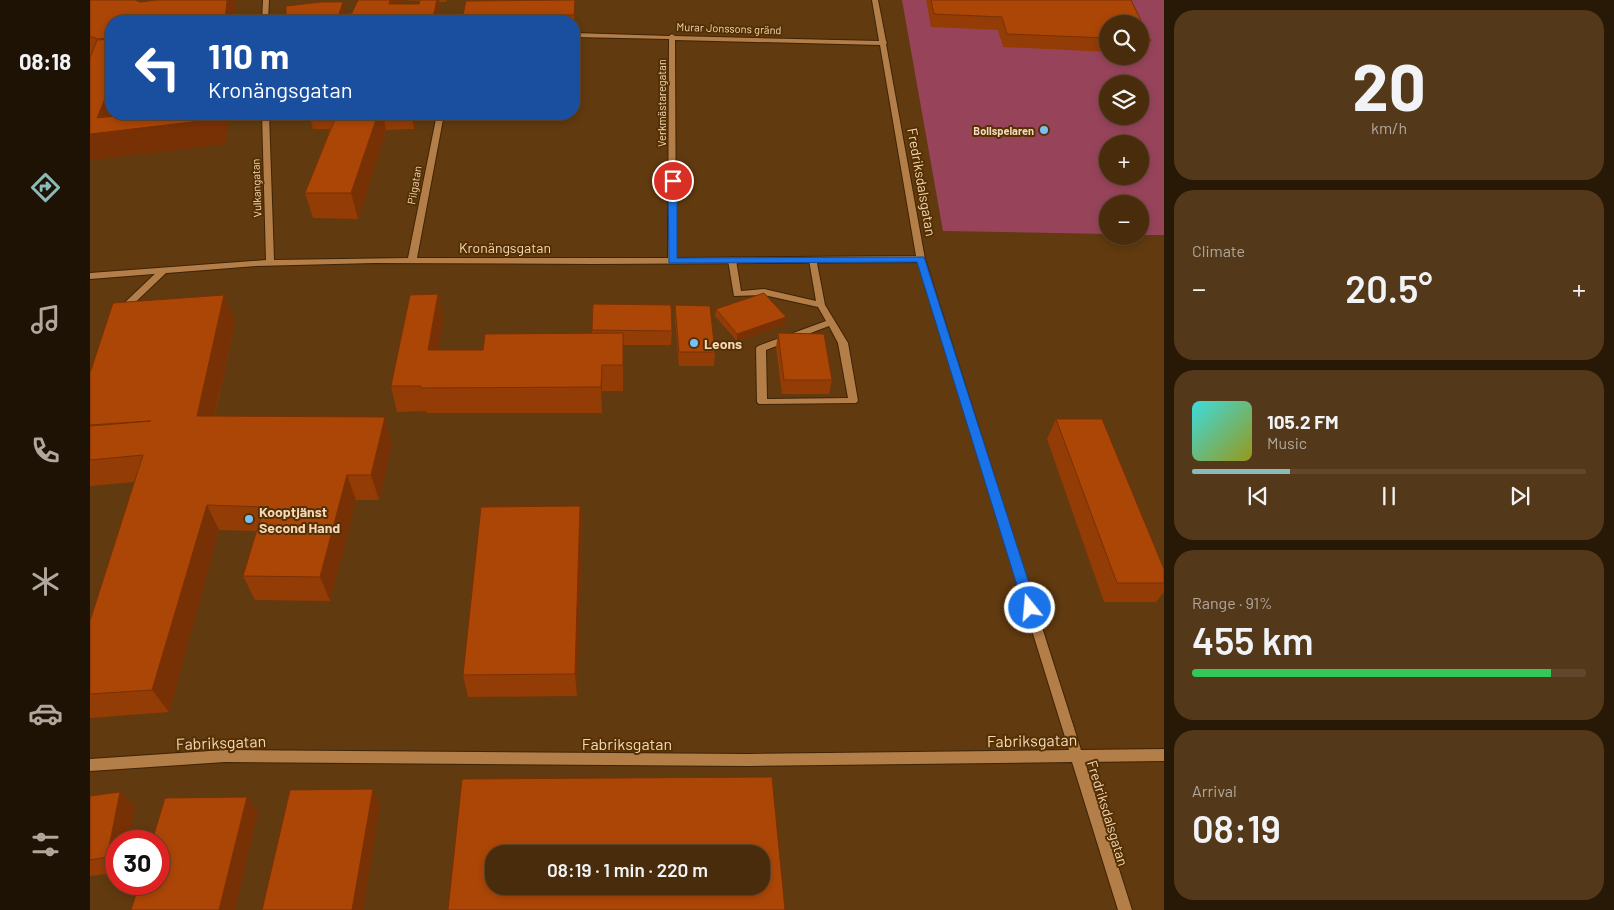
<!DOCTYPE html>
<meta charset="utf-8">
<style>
body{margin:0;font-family:Barlow,sans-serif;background:#533819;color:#f1f3f6;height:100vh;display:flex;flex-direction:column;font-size:19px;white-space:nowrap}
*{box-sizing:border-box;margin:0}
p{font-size:16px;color:#b1a79d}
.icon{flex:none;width:28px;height:28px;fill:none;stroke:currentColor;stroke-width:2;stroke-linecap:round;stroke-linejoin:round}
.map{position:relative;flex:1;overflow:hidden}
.side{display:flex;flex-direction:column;gap:10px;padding:10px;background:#281806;width:450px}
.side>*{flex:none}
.banner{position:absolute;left:15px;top:15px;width:475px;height:105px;border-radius:20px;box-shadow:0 2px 8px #0003,0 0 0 1px #61482c;background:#1a4fa0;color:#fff;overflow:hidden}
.controls{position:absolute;left:1009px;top:15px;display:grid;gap:10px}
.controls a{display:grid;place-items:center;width:50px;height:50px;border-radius:50%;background:#492c0b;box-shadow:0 2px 8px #0003,0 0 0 1px #61482c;font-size:25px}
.speed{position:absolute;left:15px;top:830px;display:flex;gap:10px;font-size:25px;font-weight:700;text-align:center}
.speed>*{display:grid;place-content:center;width:65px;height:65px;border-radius:50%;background:#492c0b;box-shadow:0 2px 8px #0003,0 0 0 1px #61482c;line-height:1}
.speed .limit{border:8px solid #d22;background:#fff;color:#111}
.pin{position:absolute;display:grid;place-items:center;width:42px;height:42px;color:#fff;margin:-21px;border:2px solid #fff;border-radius:50%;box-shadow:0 1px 5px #0007}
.me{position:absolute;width:55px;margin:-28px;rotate:343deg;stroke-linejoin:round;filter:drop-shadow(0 0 4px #0008)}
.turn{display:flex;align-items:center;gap:18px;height:105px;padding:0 20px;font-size:22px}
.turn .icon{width:65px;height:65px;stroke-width:2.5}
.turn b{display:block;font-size:35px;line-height:42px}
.big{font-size:38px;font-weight:600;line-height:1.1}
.side .tile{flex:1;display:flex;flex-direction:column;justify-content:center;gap:8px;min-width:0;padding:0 18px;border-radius:20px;background:#533819}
.side .dial{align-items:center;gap:0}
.dial b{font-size:65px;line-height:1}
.song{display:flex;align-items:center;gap:15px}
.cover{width:60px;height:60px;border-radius:8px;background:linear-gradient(135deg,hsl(180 70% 55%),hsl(60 70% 35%))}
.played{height:5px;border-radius:2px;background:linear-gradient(90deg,#8bbbb9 25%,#61482c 25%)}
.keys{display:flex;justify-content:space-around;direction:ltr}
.heat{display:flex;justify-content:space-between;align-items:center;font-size:28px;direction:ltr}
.charge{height:8px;border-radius:4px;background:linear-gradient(90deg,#34c759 91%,#61482c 0)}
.trip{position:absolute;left:395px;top:845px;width:285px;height:50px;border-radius:20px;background:#492c0b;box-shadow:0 2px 8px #0003,0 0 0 1px #61482c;font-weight:600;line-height:50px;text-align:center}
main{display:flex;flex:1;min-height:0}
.dock{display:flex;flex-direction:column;width:90px;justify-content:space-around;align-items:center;background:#1d1204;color:#b1a79d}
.dock .icon{width:35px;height:35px}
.dock .active{color:#8bbbb9}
.dock b{font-size:22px;color:#f1f3f6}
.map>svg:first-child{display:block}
.green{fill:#97445b;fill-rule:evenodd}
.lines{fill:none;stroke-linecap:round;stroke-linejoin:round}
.lane-casing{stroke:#3e2406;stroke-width:2}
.street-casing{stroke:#3e2406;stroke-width:2}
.lane{fill:#b47e49;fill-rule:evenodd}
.street{fill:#b47e49;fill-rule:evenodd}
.wall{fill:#943c06;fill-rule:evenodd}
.shaded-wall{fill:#783105}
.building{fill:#ac4607;stroke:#783105;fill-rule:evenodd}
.route{fill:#1a73e8;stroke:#114b97}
.poi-dot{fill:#79bff8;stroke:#553001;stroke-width:2}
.labels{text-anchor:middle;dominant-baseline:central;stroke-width:4;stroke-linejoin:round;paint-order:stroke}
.far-street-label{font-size:11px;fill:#f4d7bc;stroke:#553001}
.far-poi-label{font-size:11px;font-weight:bold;fill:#f4d7bc;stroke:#553001;text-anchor:end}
.street-label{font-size:14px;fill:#f4d7bc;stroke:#553001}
.poi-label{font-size:14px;font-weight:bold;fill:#f4d7bc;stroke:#553001;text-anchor:start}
.near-street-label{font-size:16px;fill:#f4d7bc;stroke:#553001}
</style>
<main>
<nav class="dock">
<b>08:18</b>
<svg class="icon active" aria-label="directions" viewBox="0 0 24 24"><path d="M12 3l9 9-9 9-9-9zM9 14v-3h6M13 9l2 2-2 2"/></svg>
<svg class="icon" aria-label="music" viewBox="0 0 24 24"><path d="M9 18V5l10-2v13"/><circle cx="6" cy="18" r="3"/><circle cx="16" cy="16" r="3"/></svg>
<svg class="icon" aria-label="phone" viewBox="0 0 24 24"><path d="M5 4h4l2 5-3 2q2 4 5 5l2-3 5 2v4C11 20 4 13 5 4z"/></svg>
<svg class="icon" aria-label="climate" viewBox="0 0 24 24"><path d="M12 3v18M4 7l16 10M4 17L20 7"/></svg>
<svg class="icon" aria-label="car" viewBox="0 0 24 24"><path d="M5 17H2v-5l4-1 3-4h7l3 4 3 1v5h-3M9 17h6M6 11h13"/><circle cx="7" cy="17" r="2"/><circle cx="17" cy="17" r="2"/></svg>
<svg class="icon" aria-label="filters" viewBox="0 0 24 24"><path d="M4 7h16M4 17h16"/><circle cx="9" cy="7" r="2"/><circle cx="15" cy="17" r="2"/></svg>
</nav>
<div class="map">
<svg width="1074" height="910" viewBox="0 0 1074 910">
<rect width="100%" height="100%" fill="#613a0f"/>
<path class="green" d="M812,0h262v235h-24v-31h-32l-1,30 -164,-3zM1018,24h32v32h-32zM1018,84h32v32h-32zM1018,144h32v32h-32z"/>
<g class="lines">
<defs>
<g id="lane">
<path d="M642,257l4,3 5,31 23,-2 52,12 -7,-41 4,-3 3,1 9,47 23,38 10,58 -2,2 -97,1 -2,-2 -1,-54 2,-2 68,-25 -8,-14 -54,-12 -30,1 -6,-36zM739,326l9,17 10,55 -81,1 -1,-49z"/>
<path d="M73,268l4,3 -1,2 -41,39h-6l-1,-2 1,-2 41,-39z"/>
</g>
<g id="street">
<path d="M173,0h6l-1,21h-6z"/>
<path d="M782,0h6l8,41 1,2 -1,1 39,215 156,491 83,-1v12l-79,1 47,148h-14l-46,-148 -325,4 -522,-4 -135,9v-12l135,-9 522,4 322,-4 -151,-488 -324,2 -220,-1 -118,3 -166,13v-6l176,-13 -4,-146h7l5,146 134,-2 29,-144h7l-27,144h251l1,-219 -95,-2v-4l95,3 3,-2 3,2 204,5zM585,40l205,5 36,211 -240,2z"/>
</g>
</defs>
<use href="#lane" class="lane-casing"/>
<use href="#street" class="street-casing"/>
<use href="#lane" class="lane"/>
<use href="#street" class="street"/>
</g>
<g class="wall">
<path d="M0,0l50,2 17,-2h78l-1,21h-123v93l115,30 -136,16z"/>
<path d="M268,0h89l-1,2h-7l2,19h-155l66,-8zM313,0l17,1 -1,3h-17z"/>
<path d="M836,0h205l20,41 -5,13 -6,-1v-29h-32v28l-105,-5 -5,-17 -67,-3z"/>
<path d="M485,13l-1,15v-7h-110l-1,-6z"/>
<path d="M219,114h109l-4,15 -28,1 -28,89 -45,-1 -8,-25 25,-64h-17z"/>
<path d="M348,294l5,26 -6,30h46l109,-16v-4l80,1 -1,14h-48v46h-21v22h-176v-2l-29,1 -6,-26z"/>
<path d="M585,305l40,47 -1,14h-35l-4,-47z"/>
<path d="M626,309l70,8 -1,7 -48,17 -22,-25z"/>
<path d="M145,321l-20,95 177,26 -13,58h-23l-26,101 -75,-1 -12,-24 13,-45 -37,-1 -50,182 -79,6v-97l44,-139 -44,4v-113z"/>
<path d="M688,333l54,47 -3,14h-47l-6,-47z"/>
<path d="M966,419l108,150v23l-8,10h-52l-57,-163z"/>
<path d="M490,506l2,25 -5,165 -109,1 -5,-22z"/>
<path d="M30,792l15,15 -19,34v32l-26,3v-80z"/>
</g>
<g class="shaded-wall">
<path d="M137,0h8l-1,21h-9z"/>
<path d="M300,0h13l-8,21 -6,-17z"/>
<path d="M347,0h2l2,21h-9z"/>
<path d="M485,0v13l-1,15v-13z"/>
<path d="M253,2l4,19 -8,-7z"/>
<path d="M21,84v30h9l-7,17 105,-17h11l-3,30 -136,16v-26z"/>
<path d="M288,114h5l3,16 -28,89 -7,-26z"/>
<path d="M321,114h7l-4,15z"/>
<path d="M348,294l5,26 -10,56 -5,-26z"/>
<path d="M134,295l11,26 -26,121 -12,-26z"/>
<path d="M696,317l-1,7 -48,17v-7z"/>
<path d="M512,365v48l-1,-26z"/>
<path d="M295,417l7,25 -13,58 -8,-25z"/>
<path d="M257,475l9,25 -26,101 -10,-24z"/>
<path d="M117,505l12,25 -50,182 -17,-22z"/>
<path d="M490,506l2,25 -5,165 -2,-22z"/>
<path d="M283,789l7,16 -17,105h-11z"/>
<path d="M30,792l15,15 -6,34h-13v24l-9,-8z"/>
<path d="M157,797l11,16 -23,97h-16z"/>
</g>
<g class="building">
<path d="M0,0h45l5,2 17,-2h70l-2,21h-114v17l-13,1 -8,-3z"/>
<path d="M268,0h32l-1,4h30l1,-4h17l-5,21h-146v-15l36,-4h21l-4,12 13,-1z"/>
<path d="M485,0l-1,15h-111l3,-14z"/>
<path d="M841,0h200l20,41 -11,-1v-16h-32v14l-101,-4 -5,-17 -68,-3z"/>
<path d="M21,39v45l-14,34 35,-4h86l-1,5 -127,15v-76l7,-18z"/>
<path d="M247,114h41l-27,79h-46z"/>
<path d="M674,293l22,24 -49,17 -21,-25z"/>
<path d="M348,294l-10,56h55l2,-16 138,-1v32h-21l-1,22 -180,1v-2h-30l19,-91z"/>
<path d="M134,295l-27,121 188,1 -14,58h-24l-27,102 -77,-1 21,-69 -57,-2 -55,185 -62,4v-73l53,-166 -53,5v-34l61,-5 -61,4v-52l23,-70z"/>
<path d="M503,304l78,1 1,26 -80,-1z"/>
<path d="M585,305l35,1 5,46h-36z"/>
<path d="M688,333l46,1 8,46h-48z"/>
<path d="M966,419h46l62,150v14h-47z"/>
<path d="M490,506l-5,168 -112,1 18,-168z"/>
<path d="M682,777l13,133h-337l14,-131zM404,854h267v32h-267z"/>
<path d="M283,789l-21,121h-90l28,-120z"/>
<path d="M30,792l-13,65 -17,3v-64z"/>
<path d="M157,797l-28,113h-88l8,-26h20v-43h-7l13,-43z"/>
</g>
<path class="route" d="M583,178l4,3v77l247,-1 113,351 -2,4 -5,2 -4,-2 -2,-4 -107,-346 -248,1 -1,-82z"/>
<g class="poi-dot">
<circle cx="954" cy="130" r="5"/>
<circle cx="604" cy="343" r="5"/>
<circle cx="159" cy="519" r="5"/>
</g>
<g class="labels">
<g class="far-street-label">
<text transform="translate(639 28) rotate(2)">Murar Jonssons gränd</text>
<text transform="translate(571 103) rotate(-90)">Verkmästaregatan</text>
<text transform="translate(324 185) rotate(-80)">Pilgatan</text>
<text transform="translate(166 188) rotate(-92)">Vulkangatan</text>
</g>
<g class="far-poi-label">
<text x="944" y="130">Bollspelaren</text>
</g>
<g class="street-label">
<text transform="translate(832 182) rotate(80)">Fredriksdalsgatan</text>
<text x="415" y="247">Kronängsgatan</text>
<text transform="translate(1018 813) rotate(73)">Fredriksdalsgatan</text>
</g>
<g class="poi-label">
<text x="614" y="343">Leons</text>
<text x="169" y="511">Kooptjänst<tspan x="169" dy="16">Second Hand</tspan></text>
</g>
<g class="near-street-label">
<text transform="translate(942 740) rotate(-1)">Fabriksgatan</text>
<text transform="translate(131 742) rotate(-2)">Fabriksgatan</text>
<text x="537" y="743">Fabriksgatan</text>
</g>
</g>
</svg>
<div class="controls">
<a><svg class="icon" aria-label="search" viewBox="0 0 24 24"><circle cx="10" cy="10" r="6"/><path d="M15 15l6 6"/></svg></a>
<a><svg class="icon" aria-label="layers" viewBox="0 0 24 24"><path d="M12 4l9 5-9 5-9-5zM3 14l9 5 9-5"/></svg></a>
<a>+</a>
<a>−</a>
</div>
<div class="speed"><div class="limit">30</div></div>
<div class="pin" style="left:583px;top:181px;background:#d93025"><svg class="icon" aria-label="arrive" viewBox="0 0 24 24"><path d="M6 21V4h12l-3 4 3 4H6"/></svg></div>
<svg class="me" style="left:940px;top:608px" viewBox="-20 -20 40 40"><circle r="17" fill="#1a73e8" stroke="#fff" stroke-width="3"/><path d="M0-11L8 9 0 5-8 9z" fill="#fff"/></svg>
<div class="trip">08:19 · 1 min · 220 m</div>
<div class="banner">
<div class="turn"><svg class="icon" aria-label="left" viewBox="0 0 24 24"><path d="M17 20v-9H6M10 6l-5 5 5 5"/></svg><div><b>110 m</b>Kronängsgatan</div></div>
</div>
</div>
<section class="side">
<div class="tile dial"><b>20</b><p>km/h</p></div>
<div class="tile"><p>Climate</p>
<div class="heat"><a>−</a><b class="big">20.5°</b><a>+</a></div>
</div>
<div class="tile">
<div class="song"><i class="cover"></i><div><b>105.2 FM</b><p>Music</p></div></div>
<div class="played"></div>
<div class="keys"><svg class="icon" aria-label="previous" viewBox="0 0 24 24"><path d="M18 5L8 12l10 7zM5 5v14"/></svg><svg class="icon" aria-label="pause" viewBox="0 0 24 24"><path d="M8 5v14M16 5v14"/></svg><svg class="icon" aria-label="next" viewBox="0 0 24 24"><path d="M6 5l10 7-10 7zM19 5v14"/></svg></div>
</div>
<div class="tile"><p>Range · 91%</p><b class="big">455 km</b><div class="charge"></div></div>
<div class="tile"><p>Arrival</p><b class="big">08:19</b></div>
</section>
</main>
